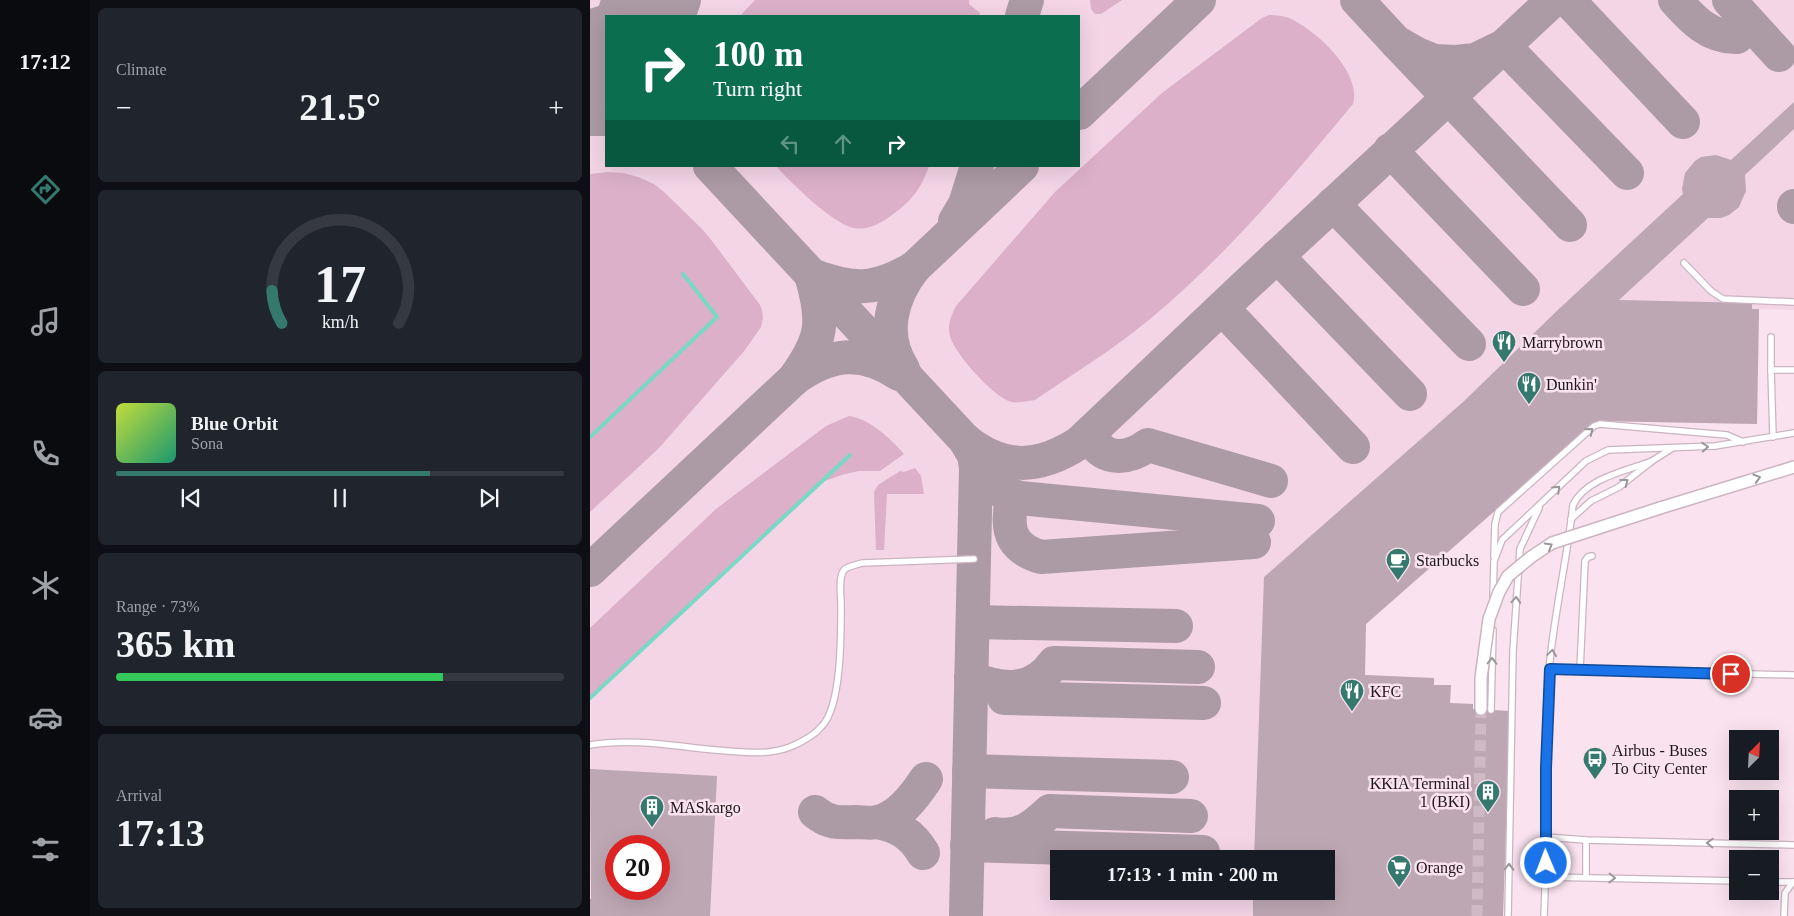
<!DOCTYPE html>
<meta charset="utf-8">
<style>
body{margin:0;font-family:"Times New Roman",serif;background:#20242c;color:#f1f3f6;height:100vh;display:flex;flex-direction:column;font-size:19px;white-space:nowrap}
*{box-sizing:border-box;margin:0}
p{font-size:16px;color:#9ea1a6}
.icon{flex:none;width:28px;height:28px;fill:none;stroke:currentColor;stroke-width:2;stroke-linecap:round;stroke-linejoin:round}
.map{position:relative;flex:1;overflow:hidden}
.side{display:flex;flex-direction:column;gap:8px;padding:8px;background:#0d0f14;width:500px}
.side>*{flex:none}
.hud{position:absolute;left:15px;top:15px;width:475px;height:152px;border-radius:0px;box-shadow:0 5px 20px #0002;background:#0b6e4f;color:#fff;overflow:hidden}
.needle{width:32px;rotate:24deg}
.buttons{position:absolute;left:1139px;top:730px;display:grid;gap:10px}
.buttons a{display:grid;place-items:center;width:50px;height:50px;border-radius:0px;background:#171b24;box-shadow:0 5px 20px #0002;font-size:25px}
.speed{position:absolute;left:15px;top:835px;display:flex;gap:10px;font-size:25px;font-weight:700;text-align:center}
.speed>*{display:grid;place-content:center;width:65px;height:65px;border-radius:50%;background:#171b24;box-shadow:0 5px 20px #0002;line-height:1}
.speed .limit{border:8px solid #d22;background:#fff;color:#111}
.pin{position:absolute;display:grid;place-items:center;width:42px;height:42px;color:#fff;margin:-21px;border:2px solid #fff;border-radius:50%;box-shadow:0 1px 5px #0007}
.me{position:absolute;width:55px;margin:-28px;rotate:359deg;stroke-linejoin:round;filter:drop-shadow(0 0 4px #0008)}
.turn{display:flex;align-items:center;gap:18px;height:105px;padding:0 25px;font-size:22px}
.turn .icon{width:65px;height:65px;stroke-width:2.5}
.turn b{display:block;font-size:35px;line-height:42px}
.lanes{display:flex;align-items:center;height:48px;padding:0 25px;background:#0003;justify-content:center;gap:25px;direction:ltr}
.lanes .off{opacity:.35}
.big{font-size:38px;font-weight:700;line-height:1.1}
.side .card{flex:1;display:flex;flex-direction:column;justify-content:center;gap:8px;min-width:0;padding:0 18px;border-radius:8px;background:#20242c}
.side .dial{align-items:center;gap:0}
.dial svg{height:130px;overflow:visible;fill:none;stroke:#363941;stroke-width:7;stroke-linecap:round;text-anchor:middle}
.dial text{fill:#f1f3f6;stroke:none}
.song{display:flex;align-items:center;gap:15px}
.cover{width:60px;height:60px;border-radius:8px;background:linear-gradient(135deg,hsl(70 70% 55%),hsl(160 70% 35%))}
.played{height:5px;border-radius:2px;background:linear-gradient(90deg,#35796e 70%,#363941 70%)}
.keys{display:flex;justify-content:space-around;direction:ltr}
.heat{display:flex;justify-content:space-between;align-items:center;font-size:28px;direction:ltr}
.charge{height:8px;border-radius:4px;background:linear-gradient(90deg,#34c759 73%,#363941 0)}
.trip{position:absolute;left:460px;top:850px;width:285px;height:50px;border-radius:0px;background:#171b24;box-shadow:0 5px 20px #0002;font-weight:700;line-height:50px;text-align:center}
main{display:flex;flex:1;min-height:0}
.dock{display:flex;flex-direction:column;width:90px;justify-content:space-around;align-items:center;background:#090b0e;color:#9ea1a6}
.dock .icon{width:35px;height:35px}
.dock .active{color:#35796e}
.dock b{font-size:22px;color:#f1f3f6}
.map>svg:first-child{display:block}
.built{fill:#f3d5e6;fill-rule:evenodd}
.green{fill:#dbb0c8}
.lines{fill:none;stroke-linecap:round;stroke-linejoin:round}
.stream{stroke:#7bd7c6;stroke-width:4}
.taxiway{stroke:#ac9aa4;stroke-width:34}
.runway{stroke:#ac9aa4;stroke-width:85}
.building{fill:#bda7b3;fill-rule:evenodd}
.minor-tunnel{stroke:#ceb9c5;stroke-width:11;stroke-dasharray:11 5.5;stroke-linecap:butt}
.service-casing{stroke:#cbb4c0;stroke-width:8}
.minor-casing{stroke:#cbb4c0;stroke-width:14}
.service{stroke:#fff;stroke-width:5.5}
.minor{stroke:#fff;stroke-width:11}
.minor-bridge-casing{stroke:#cbb4c0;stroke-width:14;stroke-linecap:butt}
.minor-bridge{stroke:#fff;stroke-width:11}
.oneway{stroke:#9a9798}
.route-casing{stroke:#114b97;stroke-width:12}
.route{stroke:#1a73e8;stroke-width:9}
.labels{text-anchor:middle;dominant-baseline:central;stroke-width:5;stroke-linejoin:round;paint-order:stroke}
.poi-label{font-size:16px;fill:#1e171b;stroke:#fae2ef;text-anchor:start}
</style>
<main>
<nav class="dock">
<b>17:12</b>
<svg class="icon active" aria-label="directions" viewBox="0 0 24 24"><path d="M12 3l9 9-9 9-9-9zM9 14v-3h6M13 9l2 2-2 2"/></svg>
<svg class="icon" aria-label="music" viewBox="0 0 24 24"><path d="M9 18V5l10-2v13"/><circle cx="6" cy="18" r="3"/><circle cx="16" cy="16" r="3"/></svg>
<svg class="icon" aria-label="phone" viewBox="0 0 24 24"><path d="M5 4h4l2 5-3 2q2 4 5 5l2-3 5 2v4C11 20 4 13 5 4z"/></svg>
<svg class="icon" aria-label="climate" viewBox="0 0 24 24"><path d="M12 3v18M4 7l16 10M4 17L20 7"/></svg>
<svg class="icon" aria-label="car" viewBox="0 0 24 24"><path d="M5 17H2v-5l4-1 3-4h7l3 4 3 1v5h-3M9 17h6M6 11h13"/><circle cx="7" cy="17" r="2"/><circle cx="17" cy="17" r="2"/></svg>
<svg class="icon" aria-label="filters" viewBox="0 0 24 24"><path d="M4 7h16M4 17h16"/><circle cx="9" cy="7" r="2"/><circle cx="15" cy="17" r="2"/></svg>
</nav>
<section class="side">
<div class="card"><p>Climate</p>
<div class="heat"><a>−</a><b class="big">21.5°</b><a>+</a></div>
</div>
<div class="card dial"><svg viewBox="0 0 100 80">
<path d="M14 69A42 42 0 1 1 86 69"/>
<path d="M14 69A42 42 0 0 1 8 49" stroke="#35796e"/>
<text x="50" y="56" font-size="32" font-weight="700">17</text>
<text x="50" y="72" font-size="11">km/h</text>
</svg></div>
<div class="card">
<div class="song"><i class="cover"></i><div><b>Blue Orbit</b><p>Sona</p></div></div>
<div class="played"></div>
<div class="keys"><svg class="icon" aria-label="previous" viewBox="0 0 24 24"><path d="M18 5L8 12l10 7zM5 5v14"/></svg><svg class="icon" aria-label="pause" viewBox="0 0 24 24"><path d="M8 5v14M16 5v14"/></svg><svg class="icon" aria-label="next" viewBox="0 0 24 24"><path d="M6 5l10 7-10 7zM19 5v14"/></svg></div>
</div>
<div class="card"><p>Range · 73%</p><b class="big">365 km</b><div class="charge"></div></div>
<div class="card"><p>Arrival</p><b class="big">17:13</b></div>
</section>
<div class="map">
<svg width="1204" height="916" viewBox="0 0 1204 916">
<rect width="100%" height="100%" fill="#fae2ef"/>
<path class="built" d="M0,0h1204v310l-35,-1 -2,115 -160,-3 -231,203 -1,51 69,3v7h17l-1,18 23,1v5l37,2 -7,205h-912zM16,16h473v150h-473zM26,846h43v43h-43zM469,859h267v32h-267z"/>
<g class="green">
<path d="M165,0h214v4l11,9 -1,3h-239z"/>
<path d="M500,0h32l-21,14h-6l-4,-5z"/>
<path d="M679,15c7,0 14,1 20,3 27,12 73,54 64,86 -63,76 -127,152 -203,215 -36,30 -77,55 -115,81 -8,1 -15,3 -23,2 -17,-3 -58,-49 -62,-66 -3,-11 1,-20 6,-30l99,-114 107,-99 100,-75z"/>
<path d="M186,166h153c-8,22 -15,32 -33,46 -12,9 -26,19 -42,16 -20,-3 -64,-46 -78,-62z"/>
<path d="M18,172l15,1 15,4 16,7 10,8 38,37 10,12 48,64 2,5 1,8 -2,9 -16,23 -86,98 -69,64v-338z"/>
<path d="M259,416c21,3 41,22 55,38l-24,17h-21l-14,3 -26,9 -229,215v-70l126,-119 110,-83z"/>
<path d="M325,468l6,8 3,18h-37l-3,56h-8l-2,-58 4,-7 22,-14 4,1z"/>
</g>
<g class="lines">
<g class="stream">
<path d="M0,437l127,-120 -34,-43"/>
<path d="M0,698l260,-243"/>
</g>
<g class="taxiway">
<path d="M767,0l39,42 21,12 17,7 22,1 19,-2 29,-14 49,-46"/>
<path d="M978,0l115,122"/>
<path d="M1085,0c17,19 34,38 62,37l13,-13"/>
<path d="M1139,0l50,55"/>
<path d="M88,16l6,-16"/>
<path d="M432,16l5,-16"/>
<path d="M806,42l174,183"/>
<path d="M489,113l120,-113"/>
<path d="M0,119h16"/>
<path d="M800,150l133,139"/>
<path d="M120,166l255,274c38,31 74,29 114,3l166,-157 259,-240 123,127"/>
<path d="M743,204l136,140"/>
<path d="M1204,206v1"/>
<path d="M365,221l10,-17 12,-38"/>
<path d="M687,256l133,138"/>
<path d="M221,275c42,16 64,16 103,-7l108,-102"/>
<path d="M632,308l131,139"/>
<path d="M313,369c-22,-34 -12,-71 11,-101"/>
<path d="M204,379c36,-26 67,-30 105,-5"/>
<path d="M499,434c12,27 37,27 59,11l123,36"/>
<path d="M375,440l9,15 2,13 -10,448"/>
<path d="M386,468c13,19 22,23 44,30l238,23"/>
<path d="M421,506c-5,27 3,43 30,51l213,-15"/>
<path d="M0,570l204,-191c29,-40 31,-57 17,-104"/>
<path d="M383,622l203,4"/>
<path d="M381,678c31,12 61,16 83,-15l144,4"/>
<path d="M414,698l200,5"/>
<path d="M379,771l203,6"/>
<path d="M225,812c13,11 24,11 40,10 7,0 16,2 23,0 21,-5 36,-25 48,-43"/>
<path d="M288,822c21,5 34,12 45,31"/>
<path d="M405,834c25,4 38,-7 55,-23l141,5"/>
<path d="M377,845l236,7"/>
</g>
<g class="runway">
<path d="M50,16l17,-16"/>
<path d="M0,64l16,-16"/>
</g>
</g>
<g class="building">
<path d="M1204,102v27l-49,46 1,16 -7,16 -10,8 -8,3h-13l-89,82 133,3v6h7l-2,115 -160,-3 -231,203 -1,51 69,3v7h17l-1,18 23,1v5l37,2 -7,205h-250v-25h73v-32h-72l10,-282 199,-175 98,-95 122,-113 -1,-5 3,-16 10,-12 6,-4 15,-2 15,5z"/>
<path d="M0,769l127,7 -7,140h-120v-17h1zM26,846h43v43h-43z"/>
</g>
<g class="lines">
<path class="minor-tunnel" d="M887,916l4,-207"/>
<defs>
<g id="service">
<path d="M1094,263l27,28 12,8 71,3"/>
<path d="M1181,370v-33"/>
<path d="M1183,437l-2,-67h23"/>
<path d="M981,519l20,-18 28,-14 33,-26 19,-12"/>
<path d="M904,556l1,-32 3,-12 96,-86 6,-2 127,11 16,7"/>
<path d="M903,598l1,-37 8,-21 84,-79 22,-11 107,-4 79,-13"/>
<path d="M959,669l245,6"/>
<path d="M990,670l5,-109 3,-4 4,-1"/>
<path d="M901,710l2,-80"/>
<path d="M0,745c41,-7 84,1 125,5 25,2 51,6 75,-3 12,-5 24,-11 32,-21 20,-21 19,-94 19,-122 0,-10 -3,-26 3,-34 4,-4 12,-5 18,-7l112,-4"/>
<path d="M955,837l41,3 208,5"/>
<path d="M996,840v37"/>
<path d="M956,877l192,4"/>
<path d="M1180,882h24"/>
<path d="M918,916l5,-265 7,-102 19,-41"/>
<path d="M954,916c4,-82 -1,-164 5,-246 5,-56 18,-110 24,-165 13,-27 53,-34 79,-44"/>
<path d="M1194,916l1,-23 8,-11"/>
</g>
<path id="minor" d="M1070,508l134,-41"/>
</defs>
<use href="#service" class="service-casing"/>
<use href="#minor" class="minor-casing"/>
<use href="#service" class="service"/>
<use href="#minor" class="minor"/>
<defs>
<path id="minor-bridge" d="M891,709v-31l8,-59 10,-27 9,-16 23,-19 21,-14 108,-35"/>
</defs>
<use href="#minor-bridge" class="minor-bridge-casing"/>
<use href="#minor-bridge" class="minor-bridge"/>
</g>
<defs><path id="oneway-chevron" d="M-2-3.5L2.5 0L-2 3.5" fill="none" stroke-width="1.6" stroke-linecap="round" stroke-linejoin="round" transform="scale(1.25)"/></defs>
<g class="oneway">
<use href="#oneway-chevron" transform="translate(1000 431) rotate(-39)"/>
<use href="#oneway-chevron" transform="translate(1115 447) rotate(-4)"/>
<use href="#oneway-chevron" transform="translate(1167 478) rotate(-17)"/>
<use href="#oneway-chevron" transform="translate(1035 482) rotate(-38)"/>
<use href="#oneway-chevron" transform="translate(967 489) rotate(-44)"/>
<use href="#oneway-chevron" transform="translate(959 546) rotate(-30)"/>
<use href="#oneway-chevron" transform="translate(926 600) rotate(-86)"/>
<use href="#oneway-chevron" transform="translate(962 653) rotate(-82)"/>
<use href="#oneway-chevron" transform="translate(902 661) rotate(-89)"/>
<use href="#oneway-chevron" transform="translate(1120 843) rotate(-178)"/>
<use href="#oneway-chevron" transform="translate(919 867) rotate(-89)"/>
<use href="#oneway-chevron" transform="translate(1022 878) rotate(1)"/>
</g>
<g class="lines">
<defs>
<path id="route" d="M956,863v-95l4,-99 181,5"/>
</defs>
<use href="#route" class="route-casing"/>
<use href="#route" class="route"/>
</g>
<defs>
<symbol id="restaurant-pin" viewBox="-11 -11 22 30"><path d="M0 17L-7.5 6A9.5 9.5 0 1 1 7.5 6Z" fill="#35796e" stroke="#fae2ef"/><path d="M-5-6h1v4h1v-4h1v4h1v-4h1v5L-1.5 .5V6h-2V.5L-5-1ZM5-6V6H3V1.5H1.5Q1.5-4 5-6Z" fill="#fff"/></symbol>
<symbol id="cafe-pin" viewBox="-11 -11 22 30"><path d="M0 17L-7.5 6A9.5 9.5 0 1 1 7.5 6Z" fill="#35796e" stroke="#fae2ef"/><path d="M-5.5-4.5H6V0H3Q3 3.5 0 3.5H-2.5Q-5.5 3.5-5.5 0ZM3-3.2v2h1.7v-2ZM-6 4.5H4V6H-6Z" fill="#fff"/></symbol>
<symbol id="bus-pin" viewBox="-11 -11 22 30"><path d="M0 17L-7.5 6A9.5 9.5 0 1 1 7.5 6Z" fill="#35796e" stroke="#fae2ef"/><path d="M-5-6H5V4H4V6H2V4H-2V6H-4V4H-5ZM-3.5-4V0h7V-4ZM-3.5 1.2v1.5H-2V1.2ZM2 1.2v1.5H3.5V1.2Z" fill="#fff"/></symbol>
<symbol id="building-pin" viewBox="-11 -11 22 30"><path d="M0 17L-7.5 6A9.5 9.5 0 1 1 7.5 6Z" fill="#35796e" stroke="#fae2ef"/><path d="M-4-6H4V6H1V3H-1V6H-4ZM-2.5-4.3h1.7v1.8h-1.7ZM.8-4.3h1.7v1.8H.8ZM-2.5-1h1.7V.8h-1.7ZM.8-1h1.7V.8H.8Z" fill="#fff"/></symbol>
<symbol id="supermarket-pin" viewBox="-11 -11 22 30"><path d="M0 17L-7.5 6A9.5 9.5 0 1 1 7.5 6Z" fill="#35796e" stroke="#fae2ef"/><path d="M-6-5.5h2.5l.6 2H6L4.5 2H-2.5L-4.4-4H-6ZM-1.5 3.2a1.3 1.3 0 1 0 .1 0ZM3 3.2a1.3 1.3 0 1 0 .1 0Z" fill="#fff"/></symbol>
</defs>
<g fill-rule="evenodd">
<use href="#restaurant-pin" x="900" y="328" width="28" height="38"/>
<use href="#restaurant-pin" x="925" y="370" width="28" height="38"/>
<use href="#cafe-pin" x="794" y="546" width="28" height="38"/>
<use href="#restaurant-pin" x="748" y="677" width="28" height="38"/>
<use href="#bus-pin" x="991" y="745" width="28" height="38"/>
<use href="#building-pin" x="884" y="778" width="28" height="38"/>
<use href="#building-pin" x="48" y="793" width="28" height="38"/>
<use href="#supermarket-pin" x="795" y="853" width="28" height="38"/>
</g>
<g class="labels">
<g class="poi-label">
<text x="932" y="342">Marrybrown</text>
<text x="956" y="384">Dunkin'</text>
<text x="826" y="560">Starbucks</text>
<text x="780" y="691">KFC</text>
<text x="1022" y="750">Airbus - Buses<tspan x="1022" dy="18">To City Center</tspan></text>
<text x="880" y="783" text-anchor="end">KKIA Terminal<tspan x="880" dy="18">1 (BKI)</tspan></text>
<text x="80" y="807">MASkargo</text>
<text x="826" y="867">Orange</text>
</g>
</g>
</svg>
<div class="buttons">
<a><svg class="needle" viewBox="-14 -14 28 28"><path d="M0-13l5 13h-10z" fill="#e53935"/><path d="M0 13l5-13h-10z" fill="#9ea1a6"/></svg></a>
<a>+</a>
<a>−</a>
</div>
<div class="speed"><div class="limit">20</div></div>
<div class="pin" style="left:1141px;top:674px;background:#d93025"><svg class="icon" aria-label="arrive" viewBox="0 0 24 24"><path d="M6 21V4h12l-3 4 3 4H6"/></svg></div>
<svg class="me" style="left:956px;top:863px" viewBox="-20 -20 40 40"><circle r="17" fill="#1a73e8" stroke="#fff" stroke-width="3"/><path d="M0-11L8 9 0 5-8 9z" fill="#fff"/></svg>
<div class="trip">17:13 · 1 min · 200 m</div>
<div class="hud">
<div class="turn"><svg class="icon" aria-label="right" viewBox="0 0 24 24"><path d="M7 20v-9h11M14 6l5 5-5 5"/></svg><div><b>100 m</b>Turn right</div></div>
<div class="lanes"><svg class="icon off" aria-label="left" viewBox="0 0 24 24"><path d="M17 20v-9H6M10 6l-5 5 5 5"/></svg><svg class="icon off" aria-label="ahead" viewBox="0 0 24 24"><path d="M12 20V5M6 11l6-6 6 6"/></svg><svg class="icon" aria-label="right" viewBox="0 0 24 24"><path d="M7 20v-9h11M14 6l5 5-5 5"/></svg></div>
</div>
</div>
</main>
